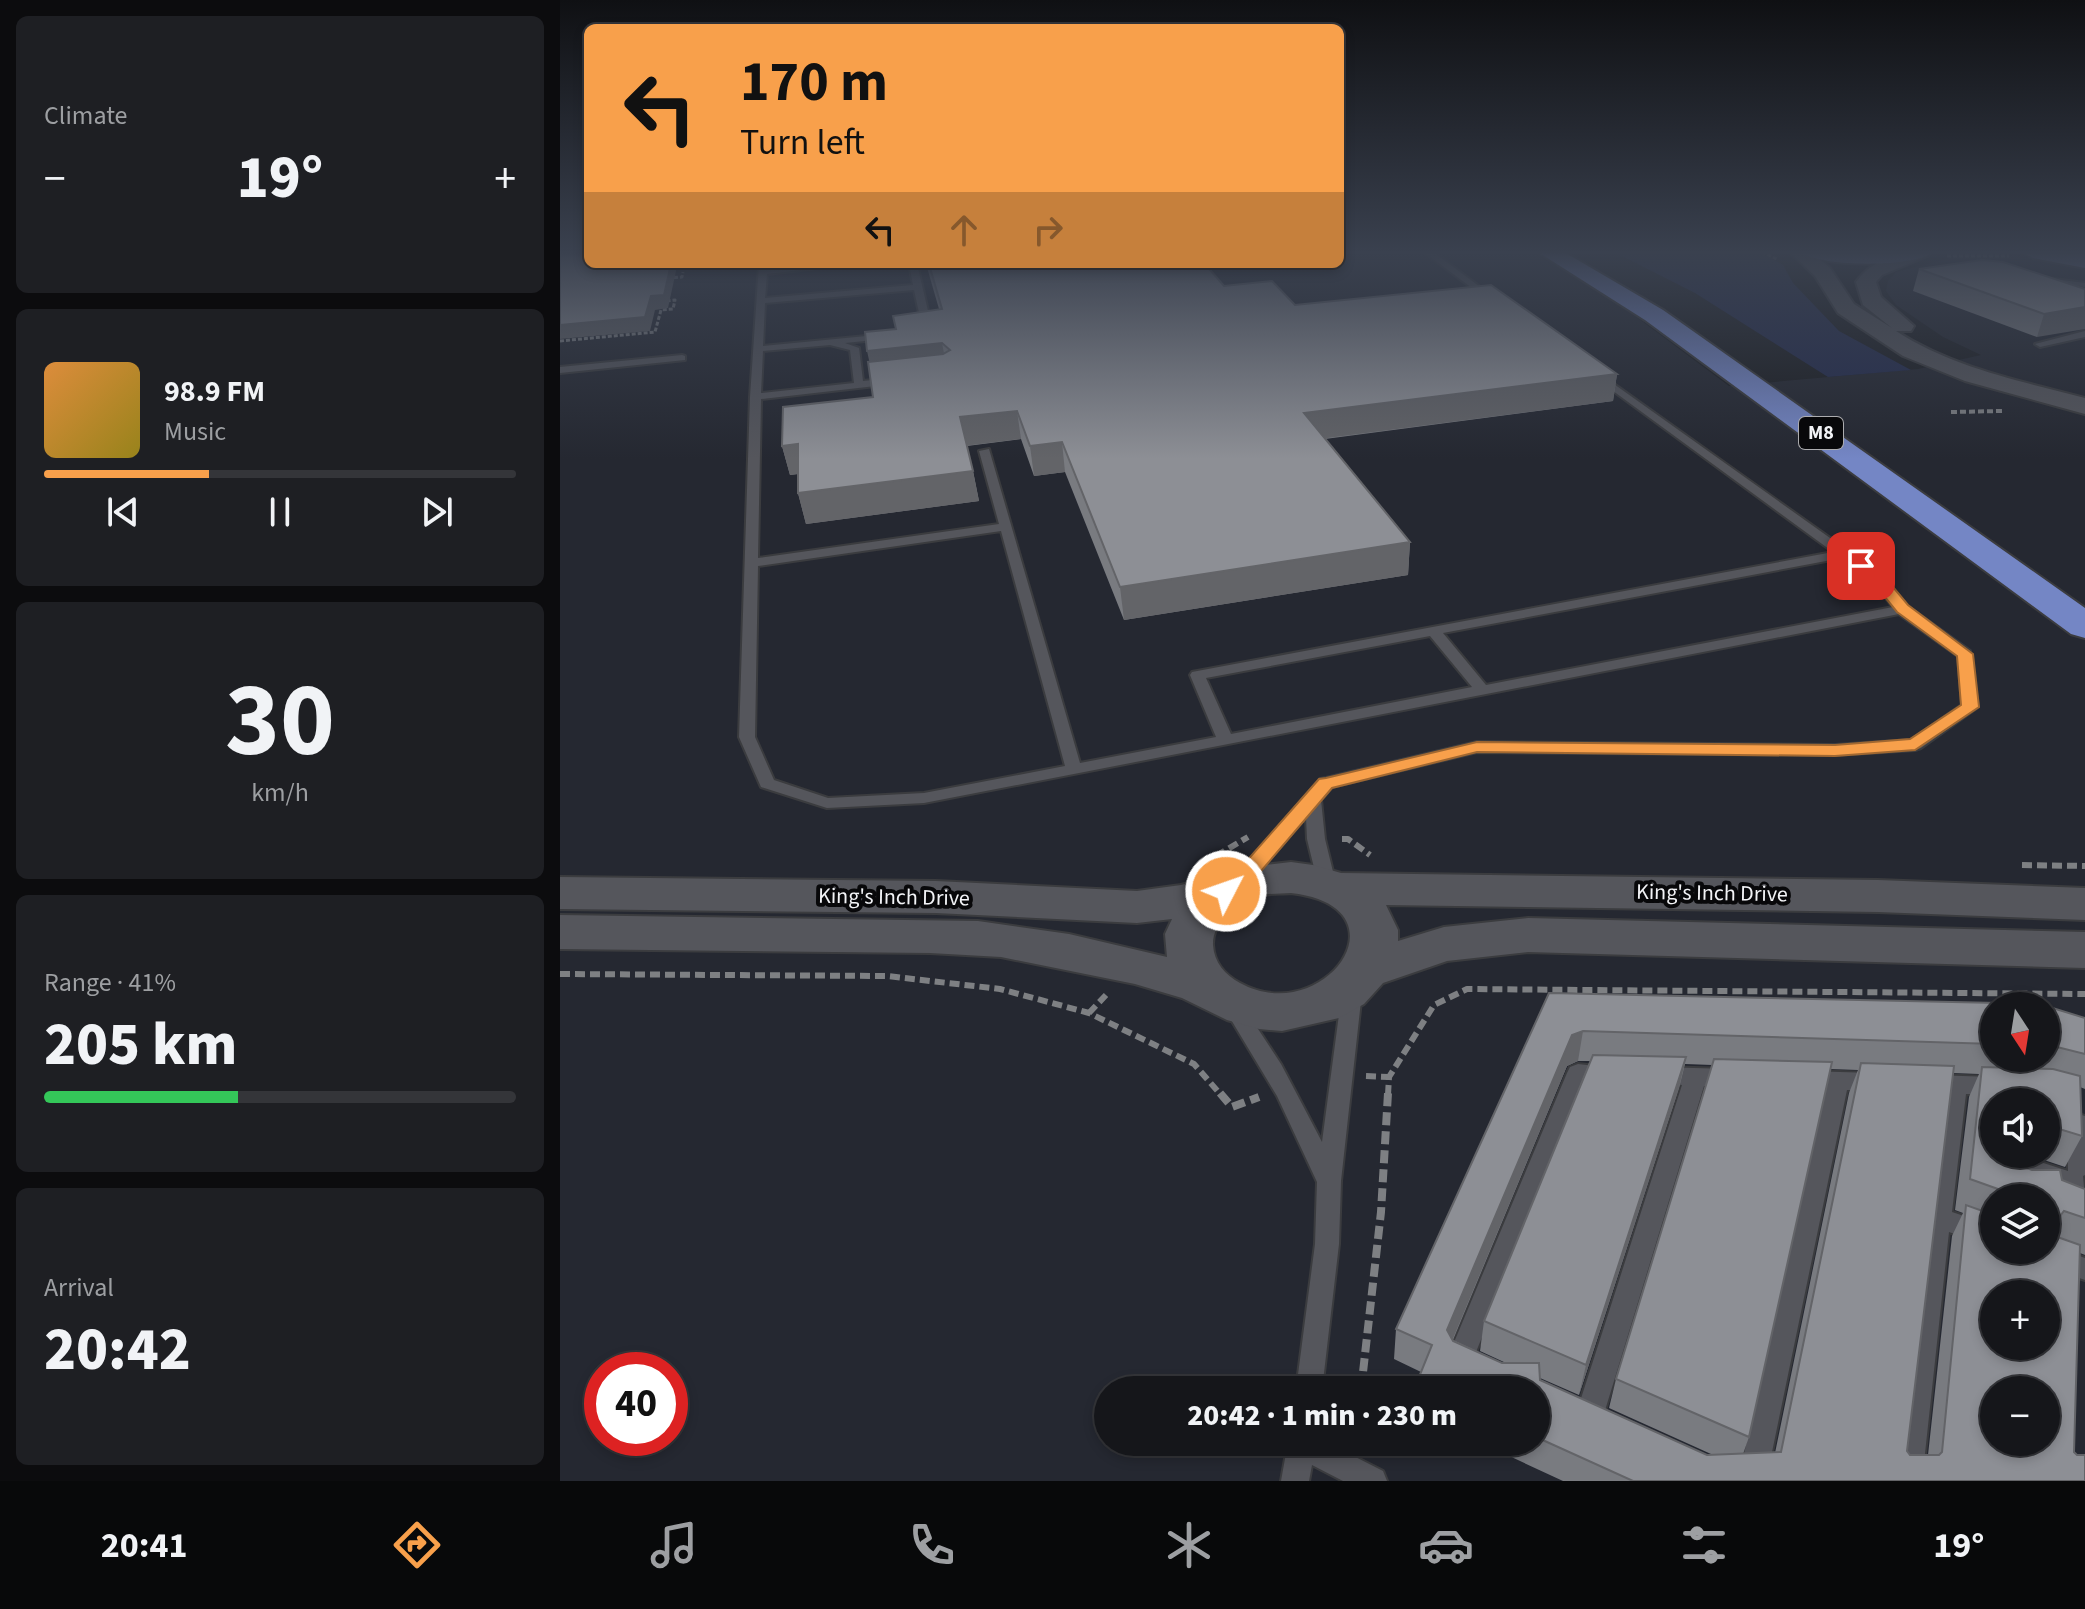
<!DOCTYPE html>
<meta charset="utf-8">
<style>
body{margin:0;font-family:"Source Sans 3",sans-serif;background:#1e1f23;color:#f1f3f6;height:100vh;display:flex;flex-direction:column;font-size:30px;white-space:nowrap}
*{box-sizing:border-box;margin:0}
p{font-size:26px;color:#9d9fa2}
.icon{flex:none;width:44px;height:44px;fill:none;stroke:currentColor;stroke-width:2;stroke-linecap:round;stroke-linejoin:round}
.map{position:relative;flex:1;overflow:hidden}
.panel{display:flex;flex-direction:column;gap:16px;padding:16px;background:#0c0c0e;width:560px}
.panel>*{flex:none}
.guide{position:absolute;left:24px;top:24px;width:760px;height:244px;border-radius:12px;box-shadow:0 4px 12px #0003,0 0 0 2px #343539;background:#f8a04b;color:#111;overflow:hidden}
.needle{width:52px;rotate:168deg}
.fabs{position:absolute;left:1420px;top:992px;display:grid;gap:16px}
.fabs a{display:grid;place-items:center;width:80px;height:80px;border-radius:50%;background:#15161a;box-shadow:0 4px 12px #0003,0 0 0 2px #343539;font-size:40px}
.speed{position:absolute;left:24px;top:1352px;display:flex;gap:16px;font-size:40px;font-weight:700;text-align:center}
.speed>*{display:grid;place-content:center;width:104px;height:104px;border-radius:50%;background:#15161a;box-shadow:0 4px 12px #0003,0 0 0 2px #343539;line-height:1}
.speed .limit{border:12px solid #d22;background:#fff;color:#111}
.pin{position:absolute;display:grid;place-items:center;width:68px;height:68px;color:#fff;margin:-34px;border-radius:16px;box-shadow:0 4px 12px #0006}
.me{position:absolute;width:88px;margin:-44px;rotate:49deg;stroke-linejoin:round;filter:drop-shadow(0 0 6px #0008)}
.turn{display:flex;align-items:center;gap:28px;height:168px;padding:0 24px;font-size:36px}
.turn .icon{width:104px;height:104px;stroke-width:2.5}
.turn b{display:block;font-size:56px;line-height:68px}
.lanes{display:flex;align-items:center;height:76px;padding:0 24px;background:#0003;justify-content:center;gap:40px;direction:ltr}
.lanes .off{opacity:.35}
.big{font-size:60px;font-weight:800;line-height:1.1}
.panel .tile{flex:1;display:flex;flex-direction:column;justify-content:center;gap:12px;min-width:0;padding:0 28px;border-radius:12px;background:#1e1f23}
.panel .dial{align-items:center;gap:0}
.dial b{font-size:104px;line-height:1}
.song{display:flex;align-items:center;gap:24px}
.cover{width:96px;height:96px;border-radius:12px;background:linear-gradient(135deg,hsl(30 70% 55%),hsl(50 70% 35%))}
.played{height:8px;border-radius:4px;background:linear-gradient(90deg,#f8a04b 35%,#343539 35%)}
.keys{display:flex;justify-content:space-around;direction:ltr}
.heat{display:flex;justify-content:space-between;align-items:center;font-size:44px;direction:ltr}
.charge{height:12px;border-radius:6px;background:linear-gradient(90deg,#34c759 41%,#343539 0)}
.trip{position:absolute;left:534px;top:1376px;width:456px;height:80px;border-radius:40px;background:#15161a;box-shadow:0 4px 12px #0003,0 0 0 2px #343539;font-weight:800;line-height:80px;text-align:center}
.dock{display:flex;height:128px;justify-content:space-around;align-items:center;background:#08090a;color:#9d9fa2}
.dock .icon{width:56px;height:56px}
.dock .selected{color:#f8a04b}
.dock b{font-size:36px;color:#f1f3f6}
main{display:flex;flex:1;min-height:0}
.map>svg:first-child{display:block}
.built{fill:#252831;fill-rule:evenodd}
.green{fill:#242c4e}
.lines{fill:none;stroke-linecap:round;stroke-linejoin:round}
.service-casing{stroke:#3b3c3f;stroke-width:4}
.tertiary-casing{stroke:#3b3c3f;stroke-width:4}
.primary-casing{stroke:#3b3c3f;stroke-width:4}
.motorway-casing{stroke:#3b3c3f;stroke-width:4}
.path-far3{stroke:#7e8083;stroke-width:3;stroke-dasharray:4 2;stroke-linecap:butt}
.path-far2{stroke:#7e8083;stroke-width:4;stroke-dasharray:6 3;stroke-linecap:butt}
.path-far1{stroke:#7e8083;stroke-width:6;stroke-dasharray:10 5;stroke-linecap:butt}
.path{stroke:#7e8083;stroke-width:8;stroke-dasharray:13 6;stroke-linecap:butt}
.service{fill:#55565c;fill-rule:evenodd}
.tertiary{fill:#55565c;fill-rule:evenodd}
.primary{fill:#68739b;fill-rule:evenodd}
.motorway{fill:#7486c5;fill-rule:evenodd}
.wall{fill:#797b80;fill-rule:evenodd}
.shaded-wall{fill:#636468}
.building{fill:#8d8f95;stroke:#636468;stroke-width:2;fill-rule:evenodd}
.route{fill:#f8a04b;stroke:#a16831;stroke-width:2}
.labels{text-anchor:middle;dominant-baseline:central;stroke-width:8;stroke-linejoin:round;paint-order:stroke}
.shield{fill:#08080a;stroke:#acacaf;stroke-width:2}
.shield-label{font-size:20px;font-weight:bold;fill:#f2f3f6}
.street-label{font-size:22px;fill:#f2f3f6;stroke:#08080a}
</style>
<main>
<section class="panel">
<div class="tile"><p>Climate</p>
<div class="heat"><a>−</a><b class="big">19°</b><a>+</a></div>
</div>
<div class="tile">
<div class="song"><i class="cover"></i><div><b>98.9 FM</b><p>Music</p></div></div>
<div class="played"></div>
<div class="keys"><svg class="icon" aria-label="previous" viewBox="0 0 24 24"><path d="M18 5L8 12l10 7zM5 5v14"/></svg><svg class="icon" aria-label="pause" viewBox="0 0 24 24"><path d="M8 5v14M16 5v14"/></svg><svg class="icon" aria-label="next" viewBox="0 0 24 24"><path d="M6 5l10 7-10 7zM19 5v14"/></svg></div>
</div>
<div class="tile dial"><b>30</b><p>km/h</p></div>
<div class="tile"><p>Range · 41%</p><b class="big">205 km</b><div class="charge"></div></div>
<div class="tile"><p>Arrival</p><b class="big">20:42</b></div>
</section>
<div class="map">
<svg width="1525" height="1481" viewBox="0 0 1525 1481">
<rect width="100%" height="100%" fill="#1c1e22"/>
<path class="built" d="M0,252l28,12h752v-12h190l32,16 69,45 98,73 189,-17 63,-14 -38,-18 -47,-32 -10,-14 2,-10 8,-9 71,-18 46,2 72,10v1215h-1525zM1434,1006h52v52h-52zM1434,1102h52v52h-52zM1434,1198h52v52h-52zM1434,1294h52v52h-52zM42,1370h68v68h-68zM548,1390h428v52h-428zM1434,1390h52v52h-52z"/>
<path class="green" d="M1054,252l149,2 20,11 10,18 46,48 72,39 -83,7 -133,-84z"/>
<g class="lines">
<defs>
<g id="service">
<path d="M864,252h9l62,46 -7,2z"/>
<path d="M199,264h8v5l84,-5 -84,10 -2,24 148,-13 -4,-21h8l15,64 -9,4 -5,-3 4,-3 -8,-36 -149,13 -2,43 124,-12v4l-3,1 -39,4 14,5 4,33 30,-3 5,3 -5,3 -132,15 -3,159 241,-34 -20,-73 10,-2 91,314 136,-26 -26,-62 2,-3 641,-120 -239,-175 -2,-2 5,-3 285,203 25,31 63,45 8,56 -57,41 -6,2 -80,5 -358,-3 -145,35 -11,13 4,39 11,45 -2,4h-14l-2,-4 -11,-45 -1,-22 -59,69h-14l-2,-4 89,-103 6,-1 151,-36 358,3 76,-5 51,-35 -4,-49 -59,-42 -975,189 -97,5 -66,-21 -22,-50 11,-340zM270,345l20,5 4,33 -93,10 2,-42zM441,531l64,235 -141,27 -96,5 -54,-18 -19,-43 3,-171zM1282,558l30,23 21,26 -407,78 -43,-52zM870,636l42,51 -241,47 -25,-56z"/>
<path d="M1486,278l39,5v4l-42,-5z"/>
<path d="M1525,331v6l-45,10 -5,-3z"/>
<path d="M122,355l3,1v4l-125,13v-6z"/>
<path d="M792,984l7,3 3,5 -21,189 -2,63 -17,146h-26l19,-146 2,-62 -40,-86 -53,-88 3,-5 7,-3 7,3 40,61 41,78 20,-150 3,-5z"/>
<path d="M1018,1064l35,4 3,6 -3,6 -8,3 -20,-1 -109,270 5,10 -4,9 -9,4 -17,-7 -4,-9 120,-286 3,-6z"/>
<path d="M1100,1067l69,2 8,3 3,6 -3,6 -8,3 -25,-1 -101,331 -4,10 -10,4 -10,-4 -4,-10 107,-332 -30,-3 -3,-6 3,-6z"/>
<path d="M1248,1071l65,2 8,3 3,6 -3,6 -8,3 -26,-1 -81,391h-28l87,-392 -25,-3 -3,-6 3,-6z"/>
<path d="M1372,1075l61,2 8,3 3,6 -3,6 -8,3 -27,-1 -14,118 42,14v22l-45,-16 -27,249h-28l50,-388 -20,-3 -3,-6 3,-6z"/>
<path d="M1518,1114l7,2v59l-2,1 2,21 -110,-37 -3,-7 3,-7 8,-3 11,4v7h22l52,17 -1,-48 3,-7z"/>
<path d="M1486,1244l39,14v22l-63,-22 -3,-8h27z"/>
<path d="M728,1442h38l57,29 4,10h-44l-31,-16 -3,16h-28z"/>
</g>
<g id="tertiary">
<path d="M1230,252h21l19,16 24,36 38,24 -29,-23 -7,-23c17,-24 45,-30 74,-30l-3,4 -45,19 -6,7 5,15 33,29 -3,5h-15c57,37 125,50 189,67v16l-120,-33 -62,-25 -65,-43 -23,-37z"/>
<path d="M731,862l22,3 28,8 537,7 207,8v32l-207,-8 -492,-7 12,25v11l46,-14 84,-9 557,14v36l-557,-16 -81,9 -64,22 -19,21 -25,14 -57,13 -23,-2 -32,-9 -45,-22 -47,-14 -134,-27 -71,-4 -370,-4v-34l418,6 91,13 98,23 -2,-23 7,-15 -35,4 -201,-10 -376,-4v-32l376,4 201,10 44,-6 66,-18zM731,893c120,14 33,136 -51,90 -15,-8 -26,-21 -27,-38 -1,-19 19,-41 35,-47 13,-5 29,-4 43,-5z"/>
</g>
<g id="primary">
<path d="M1242,252h129c-13,16 -116,15 -129,0z"/>
<path d="M1462,252l63,2v14l-52,-10z"/>
</g>
<path id="motorway" d="M978,252h26l99,58 422,298v30l-14,-4 -426,-314z"/>
</defs>
<use href="#service" class="service-casing"/>
<use href="#tertiary" class="tertiary-casing"/>
<use href="#primary" class="primary-casing"/>
<use href="#motorway" class="motorway-casing"/>
<g class="path-far3">
<path d="M1202,252l15,7"/>
<path d="M1387,256h62"/>
<path d="M108,278l14,-1 1,-5"/>
<path d="M0,341l95,-9 6,-22 12,-1 2,-9 -10,1"/>
</g>
<path class="path-far2" d="M1391,412l51,-1"/>
<g class="path-far1">
<path d="M782,839h6l22,16"/>
<path d="M656,856l32,-19"/>
<path d="M1462,865l63,1"/>
<path d="M0,974l327,2 113,13 89,24 105,51 27,31"/>
<path d="M529,1013l17,-18"/>
<path d="M806,1076l23,1"/>
<path d="M828,1095l1,-18 45,-72 33,-16 618,5"/>
</g>
<g class="path">
<path d="M660,1093l12,14 27,-10"/>
<path d="M801,1390l20,-178 7,-119"/>
</g>
<use href="#service" class="service"/>
<use href="#tertiary" class="tertiary"/>
<use href="#primary" class="primary"/>
<use href="#motorway" class="motorway"/>
</g>
<g class="wall">
<path d="M366,264h279l19,22 71,19 322,69 -4,27 -288,38 85,103 -2,33 -284,45 -59,-148 -31,4 -13,-37 -54,7 6,25 6,30 -173,23 -8,-31v-19l-8,1 -8,-29 91,-49 -4,-35 70,-53z"/>
<path d="M1359,269l166,20 -48,48 -124,-46z"/>
<path d="M989,993l445,13v52h52v-52l39,12v71l-5,-2 2,49 -17,31 -39,-13h20v-52h-52v42l-4,-1 -4,7 4,5 95,34v66l-5,-2 -6,199 11,29h-522l-84,-39h57v-52h-120l1,-8 4,-10 -27,-13 2,-30zM1018,1061h12l-106,260 -4,30 26,12h-4l-49,-23 114,-274zM1125,1064l27,1 -96,314 -7,29 102,46 -4,1 -167,-75v-2l39,17 100,-307zM1270,1069l28,1 -9,23 -74,360 -32,1 6,-17zM1393,1073l26,1 -10,23 -14,113 8,3 -11,23 -24,219h-18l-3,-4zM1434,1198h52v52h-52z"/>
</g>
<g class="shaded-wall">
<path d="M111,264h3l2,7 -8,37 -13,2 -5,21 -90,8v-14l91,-29z"/>
<path d="M1525,307v22l-48,8 7,-23z"/>
<path d="M382,343l5,26 -74,9 -6,-27z"/>
<path d="M1057,374l-4,27 -309,40v-28z"/>
<path d="M457,411l4,28 -57,7 -4,-29z"/>
<path d="M502,442l3,30 -31,4 -4,-30z"/>
<path d="M238,444l7,29 -15,2 -8,-29z"/>
<path d="M413,471l6,30 -173,23 -8,-31z"/>
<path d="M850,542l-2,33 -284,45 -4,-33z"/>
<path d="M1023,1031l-5,30 -11,5 -123,294 3,-30 125,-295z"/>
<path d="M1126,1057l-7,31 -100,307 7,-30z"/>
<path d="M1434,1110v5l-12,25 -8,1 14,-28z"/>
<path d="M1434,1134l-15,31 -6,3 15,-31z"/>
</g>
<g class="building">
<path d="M0,252h28v12h83l-7,31 -13,1 -6,21 -85,8z"/>
<path d="M1422,260l21,2 82,27v18l-41,7 -125,-45z"/>
<path d="M369,264h276l19,22 48,-5 23,24 196,-20 126,89 -313,39 106,129 -290,45 -58,-145 -32,4 -13,-35 -57,6 13,54 -175,22v-49l-16,2 1,-39 90,-10 -5,-35 75,-8 7,-4 -8,-7 -75,8 -2,-19 31,-3 -3,-13 49,-7z"/>
<path d="M989,993l491,11 6,2h-52v38l-411,-13 -11,4 -125,295 6,11 49,22h37l1,17 167,75 74,-3 80,-389 93,3 -47,385 3,4h29l3,-3 24,-247 28,10v35h52v-17l34,12 -6,207 3,3h8v26h-452l-97,-44v-47h-102l-17,-8 15,-37 -36,-16zM1434,1294h52v52h-52zM1434,1390h52v52h-52z"/>
<path d="M1486,1006l39,12v36l-32,-8 -7,-1z"/>
<path d="M1033,1055l93,2 -100,308 -102,-44z"/>
<path d="M1154,1059l118,3 -83,375 -133,-58z"/>
<path d="M1422,1067l71,2 27,7 2,60 -36,-11v-23h-52v8l-6,3 -4,8 3,9 7,4 -6,3 -4,10 6,8 42,15h28l2,10 23,9v29l-21,-7 -4,5 -14,1v-19h-34v-4l-42,-15z"/>
</g>
<linearGradient id="sky" x2="0" y2="1"><stop stop-color="#0f1013"/><stop offset="0.55" stop-color="#3a414f"/><stop offset="1" stop-color="#3a414f" stop-opacity="0"/></linearGradient>
<rect width="1525" height="459" fill="url(#sky)"/>
<path class="route" d="M1301,561l22,14 25,30 65,49 6,53 -64,43 -80,6 -358,-4 -145,36 -88,103 -18,7 -7,-2 -3,-5 13,-10 90,-102 7,-1 151,-36 358,3 75,-6 51,-34 -4,-49 -60,-44 -25,-31 -18,-15z"/>
<g class="labels">
<rect class="shield" x="1239" y="417" width="44" height="32" rx="6"/>
<g class="shield-label">
<text x="1261" y="433">M8</text>
</g>
<g class="street-label">
<text transform="translate(1152 893) rotate(1)">King's Inch Drive</text>
<text transform="translate(334 897) rotate(1)">King's Inch Drive</text>
</g>
</g>
</svg>
<div class="fabs">
<a><svg class="needle" viewBox="-14 -14 28 28"><path d="M0-13l5 13h-10z" fill="#e53935"/><path d="M0 13l5-13h-10z" fill="#9d9fa2"/></svg></a>
<a><svg class="icon" aria-label="sound" viewBox="0 0 24 24"><path d="M4 9h4l5-4v14l-5-4H4zM17 9q2 3 0 6"/></svg></a>
<a><svg class="icon" aria-label="layers" viewBox="0 0 24 24"><path d="M12 4l9 5-9 5-9-5zM3 14l9 5 9-5"/></svg></a>
<a>+</a>
<a>−</a>
</div>
<div class="speed"><div class="limit">40</div></div>
<div class="pin" style="left:1301px;top:566px;background:#d93025"><svg class="icon" aria-label="arrive" viewBox="0 0 24 24"><path d="M6 21V4h12l-3 4 3 4H6"/></svg></div>
<svg class="me" style="left:666px;top:891px" viewBox="-20 -20 40 40"><circle r="17" fill="#f8a04b" stroke="#fff" stroke-width="3"/><path d="M0-11L8 9 0 5-8 9z" fill="#fff"/></svg>
<div class="trip">20:42 · 1 min · 230 m</div>
<div class="guide">
<div class="turn"><svg class="icon" aria-label="left" viewBox="0 0 24 24"><path d="M17 20v-9H6M10 6l-5 5 5 5"/></svg><div><b>170 m</b>Turn left</div></div>
<div class="lanes"><svg class="icon" aria-label="left" viewBox="0 0 24 24"><path d="M17 20v-9H6M10 6l-5 5 5 5"/></svg><svg class="icon off" aria-label="ahead" viewBox="0 0 24 24"><path d="M12 20V5M6 11l6-6 6 6"/></svg><svg class="icon off" aria-label="right" viewBox="0 0 24 24"><path d="M7 20v-9h11M14 6l5 5-5 5"/></svg></div>
</div>
</div>
</main>
<nav class="dock">
<b>20:41</b>
<svg class="icon selected" aria-label="directions" viewBox="0 0 24 24"><path d="M12 3l9 9-9 9-9-9zM9 14v-3h6M13 9l2 2-2 2"/></svg>
<svg class="icon" aria-label="music" viewBox="0 0 24 24"><path d="M9 18V5l10-2v13"/><circle cx="6" cy="18" r="3"/><circle cx="16" cy="16" r="3"/></svg>
<svg class="icon" aria-label="phone" viewBox="0 0 24 24"><path d="M5 4h4l2 5-3 2q2 4 5 5l2-3 5 2v4C11 20 4 13 5 4z"/></svg>
<svg class="icon" aria-label="climate" viewBox="0 0 24 24"><path d="M12 3v18M4 7l16 10M4 17L20 7"/></svg>
<svg class="icon" aria-label="car" viewBox="0 0 24 24"><path d="M5 17H2v-5l4-1 3-4h7l3 4 3 1v5h-3M9 17h6M6 11h13"/><circle cx="7" cy="17" r="2"/><circle cx="17" cy="17" r="2"/></svg>
<svg class="icon" aria-label="filters" viewBox="0 0 24 24"><path d="M4 7h16M4 17h16"/><circle cx="9" cy="7" r="2"/><circle cx="15" cy="17" r="2"/></svg>
<b>19°</b>
</nav>
